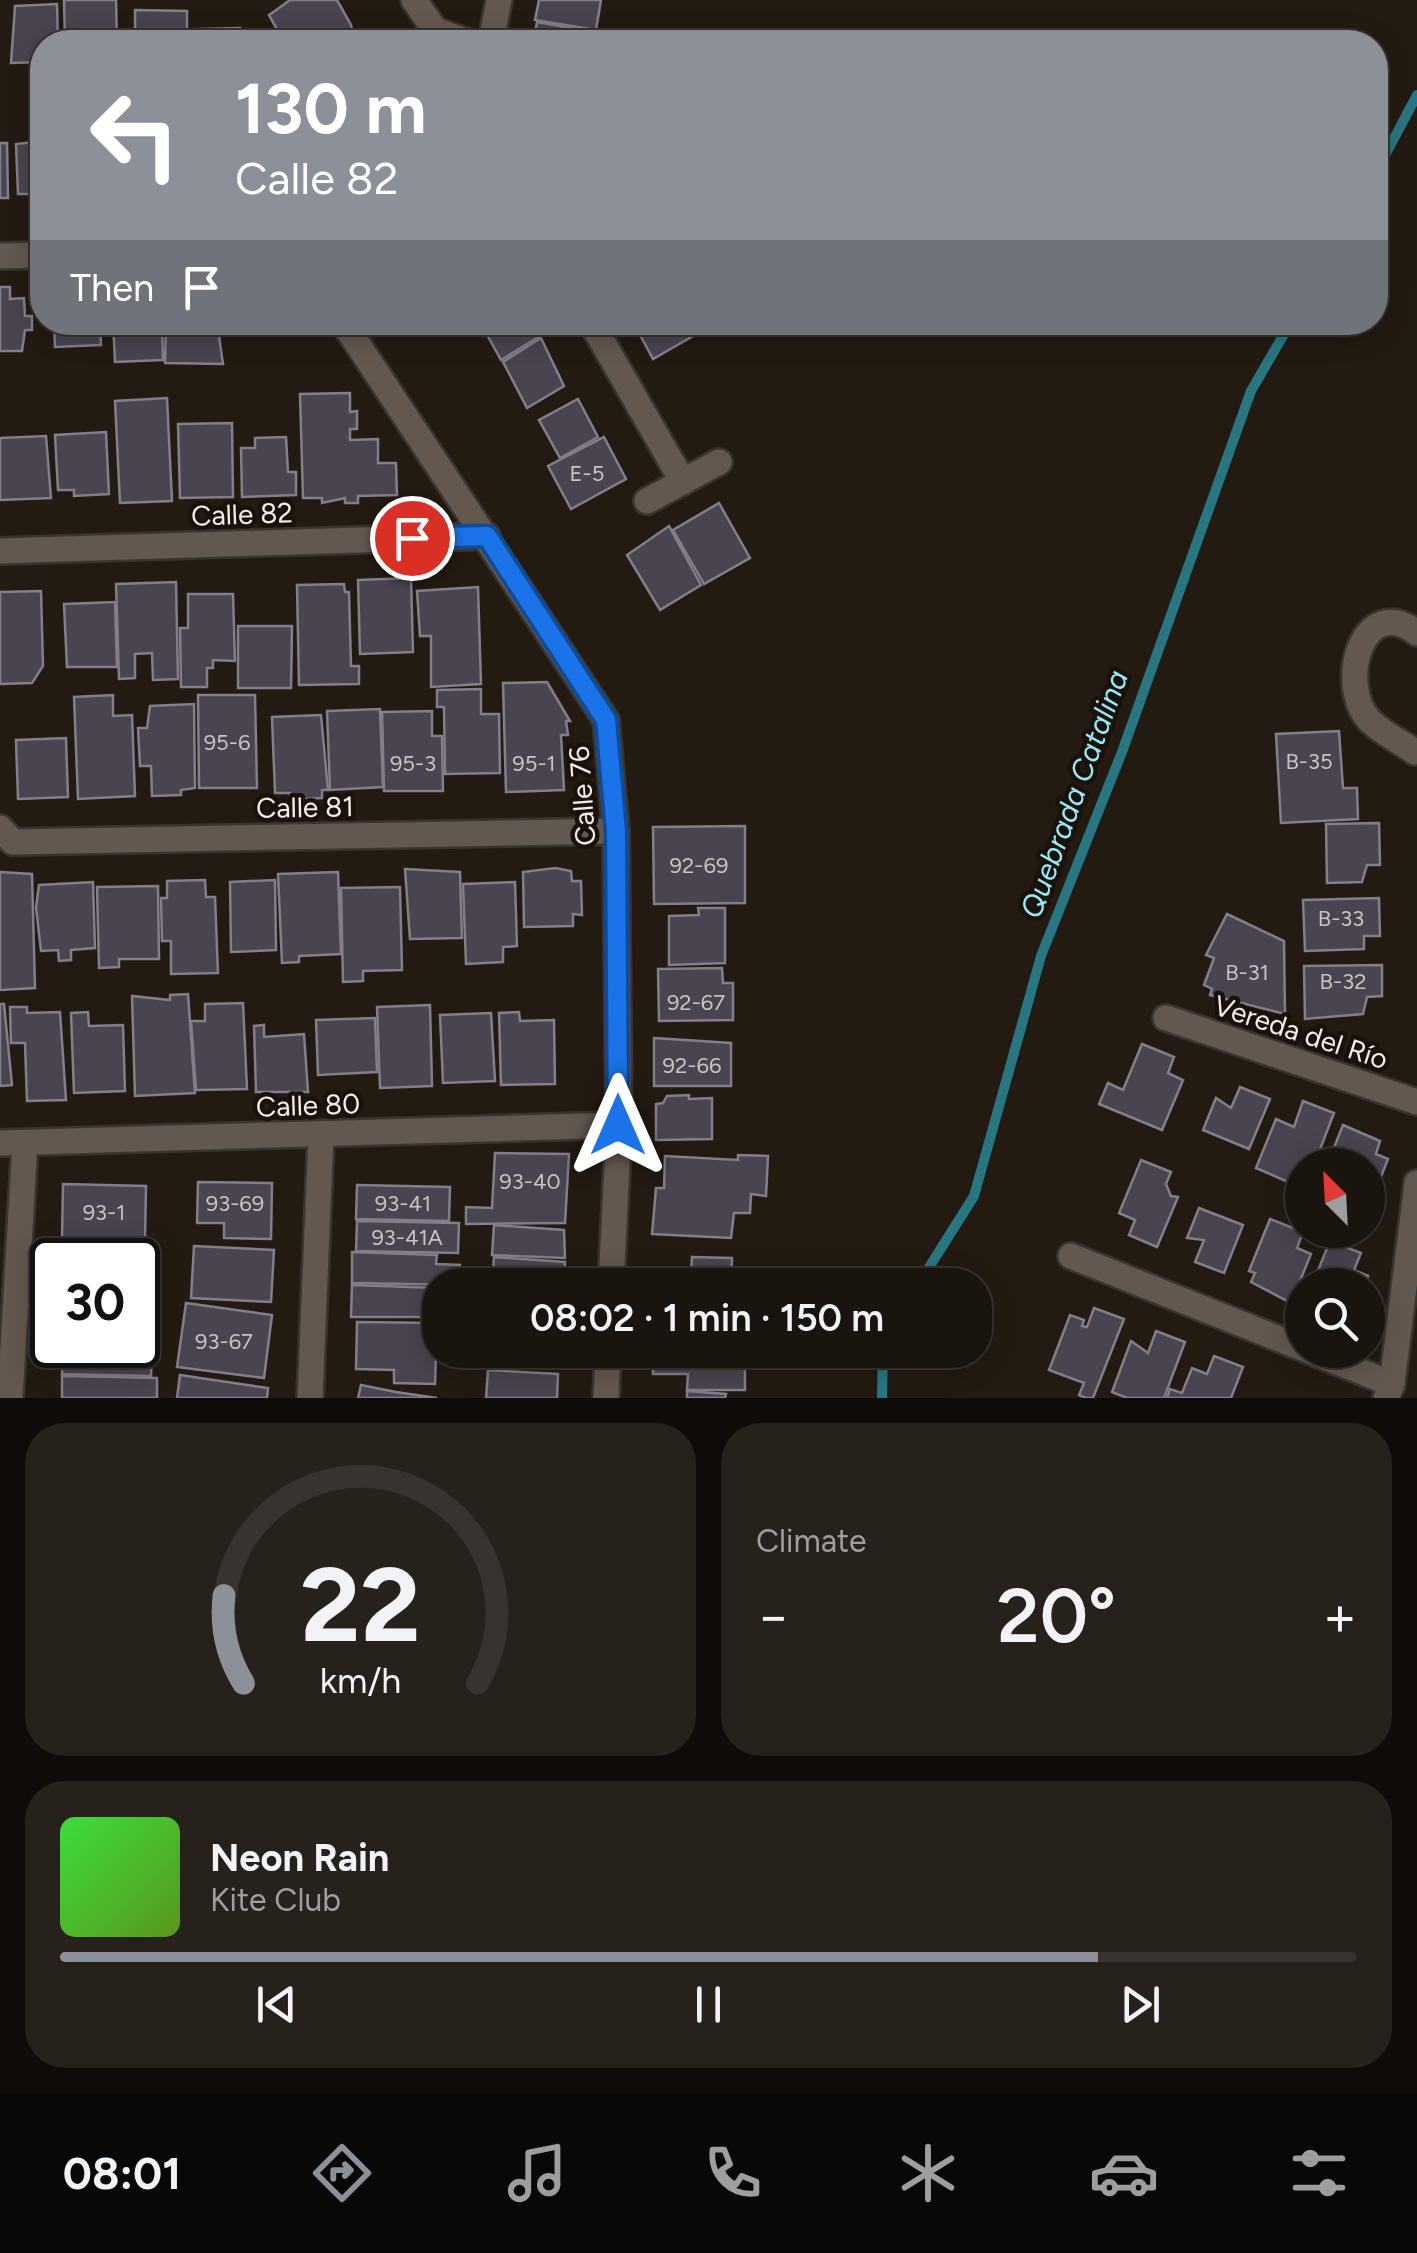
<!DOCTYPE html>
<meta charset="utf-8">
<style>
body{margin:0;font-family:Figtree,sans-serif;background:#27211c;color:#f1f3f6;height:100vh;display:flex;flex-direction:column;font-size:38px;white-space:nowrap}
*{box-sizing:border-box;margin:0}
p{font-size:32px;color:#9f9e9e}
.icon{flex:none;width:55px;height:55px;fill:none;stroke:currentColor;stroke-width:2;stroke-linecap:round;stroke-linejoin:round}
.map{position:relative;height:1398px;overflow:hidden}
.details{display:flex;flex-direction:column;gap:25px;padding:25px;background:#0e0b08;flex:1}
.details>*{flex:none}
.top-card{position:absolute;left:30px;top:30px;width:1358px;height:305px;border-radius:40px;box-shadow:0 5px 25px #0003,0 0 0 2px #38332e;background:#8c9099;color:#fff;overflow:hidden}
.needle{width:65px;rotate:336deg}
.tools{position:absolute;left:1285px;top:1148px;display:grid;gap:20px}
.tools a{display:grid;place-items:center;width:100px;height:100px;border-radius:50%;background:#1a140e;box-shadow:0 5px 25px #0003,0 0 0 2px #38332e;font-size:50px}
.speed{position:absolute;left:30px;top:1238px;display:flex;gap:20px;font-size:50px;font-weight:700;text-align:center}
.speed>*{display:grid;place-content:center;width:130px;height:130px;border-radius:50%;background:#1a140e;box-shadow:0 5px 25px #0003,0 0 0 2px #38332e;line-height:1}
.speed .limit{border:5px solid #111;border-radius:15px;background:#fff;color:#111}
.pin{position:absolute;display:grid;place-items:center;width:85px;height:85px;color:#fff;margin:-42px;border:5px solid #fff;border-radius:50%;box-shadow:0 2px 10px #0007}
.me{position:absolute;width:110px;margin:-55px;rotate:0deg;stroke-linejoin:round;filter:drop-shadow(0 0 8px #0008)}
.turn{display:flex;align-items:center;gap:35px;height:210px;padding:0 40px;font-size:45px}
.turn .icon{width:130px;height:130px;stroke-width:2.5}
.turn b{display:block;font-size:70px;line-height:85px}
.then{display:flex;align-items:center;height:95px;padding:0 40px;background:#0003;gap:20px;font-size:38px}
.big{font-size:75px;font-weight:600;line-height:1.1}
.details .card{flex:1;display:flex;flex-direction:column;justify-content:center;gap:15px;min-width:0;padding:0 35px;border-radius:40px;background:#27211c}
.details .dial{align-items:center;gap:0}
.dial svg{height:260px;overflow:visible;fill:none;stroke:#38332e;stroke-width:7;stroke-linecap:round;text-anchor:middle}
.dial text{fill:#f1f3f6;stroke:none}
.song{display:flex;align-items:center;gap:30px}
.cover{width:120px;height:120px;border-radius:15px;background:linear-gradient(135deg,hsl(120 70% 55%),hsl(90 70% 35%))}
.played{height:10px;border-radius:5px;background:linear-gradient(90deg,#8c9099 80%,#38332e 80%)}
.keys{display:flex;justify-content:space-around;direction:ltr}
.heat{display:flex;justify-content:space-between;align-items:center;font-size:55px;direction:ltr}
.details .tiles{flex:1;display:grid;gap:25px;grid-template-columns:1fr 1fr}
.card:last-child{grid-column:span 2}
.trip{position:absolute;left:422px;top:1268px;width:570px;height:100px;border-radius:40px;background:#1a140e;box-shadow:0 5px 25px #0003,0 0 0 2px #38332e;font-weight:600;line-height:100px;text-align:center}
.tab-bar{display:flex;height:160px;justify-content:space-around;align-items:center;background:#0a0806;color:#9f9e9e}
.tab-bar .icon{width:70px;height:70px}
.tab-bar .on{color:#8c9099}
.tab-bar b{font-size:45px;color:#f1f3f6}
.map>svg:first-child{display:block}
.lines{fill:none;stroke-linecap:round;stroke-linejoin:round}
.stream{stroke:#277783;stroke-width:10}
.building{fill:#49444f;stroke:#847e8b;stroke-width:2.5}
.minor-casing{stroke:#3a3430;stroke-width:30}
.minor{stroke:#62584f;stroke-width:25}
.route-casing{stroke:#114b97;stroke-width:25}
.route{stroke:#1a73e8;stroke-width:18}
.labels{text-anchor:middle;dominant-baseline:central;stroke-width:9;stroke-linejoin:round;paint-order:stroke}
.number-label{font-size:22px;fill:#c8c3c2}
.street-label{font-size:28px;fill:#f3ede8;stroke:#1a120a}
.water-label{font-size:30px;font-style:italic;fill:#94ebf9;stroke:#1a120a}
</style>
<div class="map">
<svg width="1417" height="1398" viewBox="0 0 1417 1398">
<rect width="100%" height="100%" fill="#231b12"/>
<g class="lines">
<g class="stream">
<path d="M1375,174l42,-79"/>
<path d="M918,1285l56,-89 67,-240 81,-204 129,-361 40,-69"/>
<path d="M882,1398l1,-48"/>
</g>
</g>
<g class="building">
<path d="M64,0h52l1,42h-52z"/>
<path d="M290,0h47l14,25 3,17h-45l-6,-10 -19,10 -15,-27z"/>
<path d="M539,0h62l-5,30 -61,-10z"/>
<path d="M57,4l1,38h-16v20l-31,1 4,-57z"/>
<path d="M135,10l52,1v31h-52z"/>
<path d="M537,22l95,17 -1,3h-98z"/>
<path d="M240,28v14h-39l-1,-13z"/>
<path d="M34,142h8v62h-9l-1,-10h-14l-2,-50z"/>
<path d="M0,143h7l1,55h-8z"/>
<path d="M0,287h10v12l14,-1 1,18h7v14h-7l-3,21h-22z"/>
<path d="M54,322h46l1,23 -46,2z"/>
<path d="M113,322h49l1,38 -48,2z"/>
<path d="M166,322h51l6,42 -58,-1z"/>
<path d="M480,322h52l8,14 -39,24z"/>
<path d="M633,322h52l8,14 -40,23z"/>
<path d="M541,338l23,48 -37,22 -24,-46z"/>
<path d="M350,393v19l7,-1v18h-7v11l28,-1v24h18l1,32 -39,1v7h-13v-5l-23,5v-5h-19l-3,-104z"/>
<path d="M167,398l5,103 -52,2 -5,-102z"/>
<path d="M578,399l20,38 -38,21 -21,-38z"/>
<path d="M232,423l1,74 -53,1 -2,-74z"/>
<path d="M106,432l3,62 -35,2v-6h-16l-3,-55z"/>
<path d="M46,436l5,62 -51,2v-62z"/>
<path d="M286,437l2,35h8v23l-54,2 -1,-49h14v-10z"/>
<path d="M604,437l22,42 -55,30 -23,-43z"/>
<path d="M719,503l31,55 -46,26 -31,-54z"/>
<path d="M669,526l32,59 -41,25 -33,-55z"/>
<path d="M411,578l2,74 -53,2 -2,-74z"/>
<path d="M176,582l2,97 -25,1 -1,-27 -17,1v24l-16,1 -3,-95z"/>
<path d="M344,584l1,8h4l2,74h8v18l-60,1 -2,-100z"/>
<path d="M478,587l3,97 -50,3v-51h-11l-3,-45z"/>
<path d="M41,591l2,75 -11,17 -32,1v-92z"/>
<path d="M188,594h45l2,67 -22,-1v8h-6v19h-26l-1,-59h8z"/>
<path d="M115,602l2,65h-50l-3,-63z"/>
<path d="M238,626h54l-1,62h-53z"/>
<path d="M547,682l23,39h-4l2,14h-7l3,55 -58,2 -3,-109z"/>
<path d="M481,689v25h18l1,59 -55,1 -1,-67h-7v-17z"/>
<path d="M113,695v21l19,-1 3,81 -57,3 -4,-102z"/>
<path d="M198,695h57l2,93h-58z"/>
<path d="M194,704l1,84 -14,2v5l-29,1 -1,-30h-11l-2,-38h9l3,-22z"/>
<path d="M380,709l3,78 -53,3 -3,-79z"/>
<path d="M432,711v25h10l1,55h-59l-2,-79z"/>
<path d="M321,715l7,75h-6v8l-33,2 1,-7h-15l-3,-76z"/>
<path d="M1339,731l4,57h14l1,31 -77,4 -5,-89z"/>
<path d="M66,738l2,59 -50,2 -2,-59z"/>
<path d="M1379,823l1,42h-13l-5,17 -35,1 -1,-59z"/>
<path d="M745,826v77l-91,1 -1,-77z"/>
<path d="M555,868l16,3 1,10h9l1,34 -9,-1v12l-49,1 -1,-55z"/>
<path d="M405,869l55,3 2,66 -52,1z"/>
<path d="M0,872l32,2 3,114 -35,2z"/>
<path d="M338,872l3,82 -42,2v6l-17,1 -4,-89z"/>
<path d="M205,880l1,17h9l3,76 -47,1v-33h-9l-1,-43h6v-17z"/>
<path d="M275,880l1,70 -45,2 -1,-70z"/>
<path d="M93,882l2,66 -24,2v10l-12,1 -1,-11 -17,1 -5,-44 3,-22z"/>
<path d="M515,882l2,64 -14,1v15l-37,2 -3,-80z"/>
<path d="M158,886l1,73h-40v8l-20,1 -2,-81z"/>
<path d="M400,887l2,83 -39,1v10l-20,1 -2,-94z"/>
<path d="M1379,898l1,38h-16v13l-59,2 -2,-51z"/>
<path d="M698,908h27v55l-56,2v-49l30,-1z"/>
<path d="M1227,914l57,27 1,73 -75,-19 2,-6 -8,-4 10,-27 -8,-3z"/>
<path d="M1382,965v31l-15,1 -4,17 -58,5 -1,-53z"/>
<path d="M722,968l1,15h10v37l-74,1 -1,-52z"/>
<path d="M188,994l7,99 -60,3 -3,-100 38,4v-5z"/>
<path d="M243,1003l4,86 -51,1 -5,-69h14v-17z"/>
<path d="M0,1004h4l8,81 -12,1z"/>
<path d="M430,1005l2,81 -52,2 -3,-81z"/>
<path d="M10,1007h17v6l33,-1 6,88 -39,1 -2,-58h-14z"/>
<path d="M88,1012l1,14 34,-1 2,66 -51,2 -3,-80z"/>
<path d="M519,1012l1,9 34,-1 1,64 -54,1 -2,-72z"/>
<path d="M491,1013l4,68 -52,2 -3,-68z"/>
<path d="M375,1018l2,54 -59,3 -2,-55z"/>
<path d="M264,1025v12l40,-3 4,58h-52l-2,-66z"/>
<path d="M654,1038l77,5v43h-77z"/>
<path d="M1142,1044l32,13 -6,16 15,7 -21,50 -63,-26 9,-21 15,7z"/>
<path d="M1240,1087l30,12 -21,50 -46,-19 13,-32 15,10z"/>
<path d="M689,1095v4l23,-1v41l-56,1v-36l7,-1 4,-7z"/>
<path d="M1303,1101l31,12 -20,52h-12v23l-46,-20 20,-49 18,8z"/>
<path d="M1343,1125l37,16 -4,13 12,5 -14,36 -6,-3v-27h-41z"/>
<path d="M495,1153l74,1 -4,69 -99,1v-17l26,1z"/>
<path d="M738,1155l30,1 -2,40 -15,-2 -1,19h-16l-3,25 -79,-4 4,-46h8l1,-32 73,4z"/>
<path d="M1141,1160l30,12 -5,12 5,12 7,1 -21,50 -28,-12 6,-15 -16,-7z"/>
<path d="M198,1182l74,1 -1,56 -47,-1v-15h-27z"/>
<path d="M63,1184l83,2 -1,55 -83,-3z"/>
<path d="M357,1185l93,2 -1,34 -93,-2z"/>
<path d="M1199,1208l44,17 -19,48 -29,-11 9,-22 -17,-2z"/>
<path d="M1270,1219l33,13 -6,16 14,6 -20,49 -40,-21 4,-9 -6,-2z"/>
<path d="M357,1221l102,2 -1,30 -102,-2z"/>
<path d="M494,1225l70,5 1,28 -73,-3z"/>
<path d="M1330,1241l31,12 -7,17 14,6 -4,9h-52z"/>
<path d="M69,1242l71,1 -2,65v-48h-70z"/>
<path d="M194,1246l80,4 -3,52 -80,-4z"/>
<path d="M352,1252l85,3 -1,9 24,1v20l-108,-2z"/>
<path d="M494,1257l71,5 -1,23h-72z"/>
<path d="M692,1257l40,1 -1,27h-71v-16l31,2z"/>
<path d="M352,1285l88,3v29h-89z"/>
<path d="M186,1303l86,12 -8,63 -87,-11z"/>
<path d="M1094,1308l30,11 -31,79h-7l-7,-3 5,-12 -35,-13 21,-55 14,5 -2,6 5,1z"/>
<path d="M138,1311l21,1v29h-21z"/>
<path d="M357,1322l80,1 -2,61 -41,-1v-13l-38,-1z"/>
<path d="M1156,1331l29,11 -21,56h-37l-15,-6 19,-51 17,12z"/>
<path d="M152,1344l-1,32 -89,-2 1,-29z"/>
<path d="M486,1350h82l-1,13 -41,-3v-4z"/>
<path d="M653,1350h92v40h-58l1,-16h-35z"/>
<path d="M1214,1356l29,11 -12,31h-64l3,-9 12,4 10,-25 15,6z"/>
<path d="M488,1370l70,4 -1,24h-71z"/>
<path d="M180,1375l88,13 -1,10h-90z"/>
<path d="M62,1376l95,2v20h-95z"/>
<path d="M361,1385l35,7 41,6h-79z"/>
<path d="M687,1391l39,3 -1,4h-38z"/>
</g>
<g class="lines">
<defs>
<g id="minor">
<path d="M414,0l21,30 33,12"/>
<path d="M491,42l8,-42"/>
<path d="M0,256l42,-1"/>
<path d="M343,322l263,398 10,111 3,294 -8,160"/>
<path d="M591,322l92,160"/>
<path d="M647,501l72,-39"/>
<path d="M0,551l487,-15"/>
<path d="M1415,752c-14,-10 -33,-19 -45,-31 -34,-36 -8,-130 47,-88"/>
<path d="M0,828l13,14 603,-11"/>
<path d="M1166,1018l251,84"/>
<path d="M0,1143l619,-18"/>
<path d="M1071,1256l231,92"/>
<path d="M1307,1350l85,34"/>
<path d="M10,1398l15,-255"/>
<path d="M310,1398l11,-263"/>
<path d="M606,1398l2,-48"/>
<path d="M1386,1398l6,-14 25,-201"/>
</g>
</defs>
<use href="#minor" class="minor-casing"/>
<use href="#minor" class="minor"/>
</g>
<g class="lines">
<defs>
<path id="route" d="M412,538l75,-2 119,184 10,111 2,294"/>
</defs>
<use href="#route" class="route-casing"/>
<use href="#route" class="route"/>
</g>
<g class="labels">
<g class="number-label">
<text x="587" y="473">E-5</text>
<text x="227" y="742">95-6</text>
<text x="1309" y="761">B-35</text>
<text x="413" y="763">95-3</text>
<text x="534" y="763">95-1</text>
<text x="699" y="865">92-69</text>
<text x="1341" y="918">B-33</text>
<text x="1247" y="972">B-31</text>
<text x="1343" y="981">B-32</text>
<text x="696" y="1002">92-67</text>
<text x="692" y="1065">92-66</text>
<text x="530" y="1181">93-40</text>
<text x="235" y="1203">93-69</text>
<text x="403" y="1203">93-41</text>
<text x="104" y="1212">93-1</text>
<text x="407" y="1237">93-41A</text>
<text x="224" y="1341">93-67</text>
</g>
<g class="street-label">
<text transform="translate(242 514) rotate(-2)">Calle 82</text>
<text transform="translate(582 796) rotate(-94)">Calle 76</text>
<text transform="translate(305 807) rotate(-1)">Calle 81</text>
<text transform="translate(1301 1032) rotate(18)">Vereda del Río</text>
<text transform="translate(308 1105) rotate(-2)">Calle 80</text>
</g>
<g class="water-label">
<text transform="translate(1074 794) rotate(-70)">Quebrada Catalina</text>
</g>
</g>
</svg>
<div class="tools">
<a><svg class="needle" viewBox="-14 -14 28 28"><path d="M0-13l5 13h-10z" fill="#e53935"/><path d="M0 13l5-13h-10z" fill="#9f9e9e"/></svg></a>
<a><svg class="icon" aria-label="search" viewBox="0 0 24 24"><circle cx="10" cy="10" r="6"/><path d="M15 15l6 6"/></svg></a>
</div>
<div class="speed"><div class="limit">30</div></div>
<div class="pin" style="left:412px;top:538px;background:#d93025"><svg class="icon" aria-label="arrive" viewBox="0 0 24 24"><path d="M6 21V4h12l-3 4 3 4H6"/></svg></div>
<svg class="me" style="left:618px;top:1125px" viewBox="-20 -20 40 40"><path d="M0-17L14 15 0 8-14 15z" fill="#1a73e8" stroke="#fff" stroke-width="4"/></svg>
<div class="trip">08:02 · 1 min · 150 m</div>
<div class="top-card">
<div class="turn"><svg class="icon" aria-label="left" viewBox="0 0 24 24"><path d="M17 20v-9H6M10 6l-5 5 5 5"/></svg><div><b>130 m</b>Calle 82</div></div>
<div class="then">Then<svg class="icon" aria-label="arrive" viewBox="0 0 24 24"><path d="M6 21V4h12l-3 4 3 4H6"/></svg></div>
</div>
</div>
<section class="details">
<div class="tiles">
<div class="card dial"><svg viewBox="0 0 100 80">
<path d="M14 69A42 42 0 1 1 86 69"/>
<path d="M14 69A42 42 0 0 1 8 42" stroke="#8c9099"/>
<text x="50" y="56" font-size="32" font-weight="700">22</text>
<text x="50" y="72" font-size="11">km/h</text>
</svg></div>
<div class="card"><p>Climate</p>
<div class="heat"><a>−</a><b class="big">20°</b><a>+</a></div>
</div>
<div class="card">
<div class="song"><i class="cover"></i><div><b>Neon Rain</b><p>Kite Club</p></div></div>
<div class="played"></div>
<div class="keys"><svg class="icon" aria-label="previous" viewBox="0 0 24 24"><path d="M18 5L8 12l10 7zM5 5v14"/></svg><svg class="icon" aria-label="pause" viewBox="0 0 24 24"><path d="M8 5v14M16 5v14"/></svg><svg class="icon" aria-label="next" viewBox="0 0 24 24"><path d="M6 5l10 7-10 7zM19 5v14"/></svg></div>
</div>
</div>
</section>
<nav class="tab-bar">
<b>08:01</b>
<svg class="icon on" aria-label="directions" viewBox="0 0 24 24"><path d="M12 3l9 9-9 9-9-9zM9 14v-3h6M13 9l2 2-2 2"/></svg>
<svg class="icon" aria-label="music" viewBox="0 0 24 24"><path d="M9 18V5l10-2v13"/><circle cx="6" cy="18" r="3"/><circle cx="16" cy="16" r="3"/></svg>
<svg class="icon" aria-label="phone" viewBox="0 0 24 24"><path d="M5 4h4l2 5-3 2q2 4 5 5l2-3 5 2v4C11 20 4 13 5 4z"/></svg>
<svg class="icon" aria-label="climate" viewBox="0 0 24 24"><path d="M12 3v18M4 7l16 10M4 17L20 7"/></svg>
<svg class="icon" aria-label="car" viewBox="0 0 24 24"><path d="M5 17H2v-5l4-1 3-4h7l3 4 3 1v5h-3M9 17h6M6 11h13"/><circle cx="7" cy="17" r="2"/><circle cx="17" cy="17" r="2"/></svg>
<svg class="icon" aria-label="filters" viewBox="0 0 24 24"><path d="M4 7h16M4 17h16"/><circle cx="9" cy="7" r="2"/><circle cx="15" cy="17" r="2"/></svg>
</nav>
